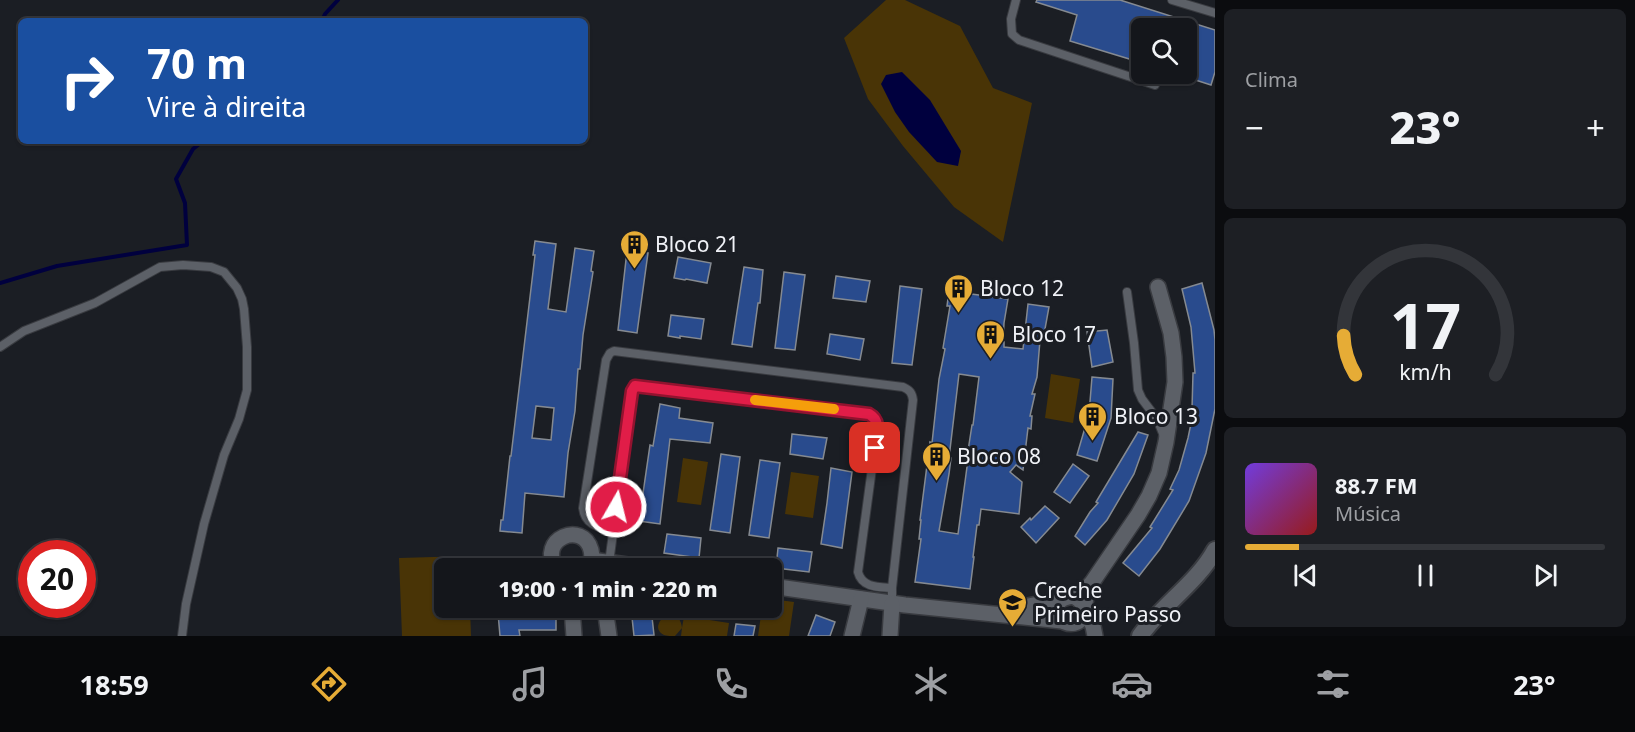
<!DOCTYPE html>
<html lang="pt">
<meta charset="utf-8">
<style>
body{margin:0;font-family:"Noto Sans",sans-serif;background:#1d1f24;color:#f1f3f6;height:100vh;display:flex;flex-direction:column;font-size:22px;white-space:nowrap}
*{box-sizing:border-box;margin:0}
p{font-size:20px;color:#9d9fa3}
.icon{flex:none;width:33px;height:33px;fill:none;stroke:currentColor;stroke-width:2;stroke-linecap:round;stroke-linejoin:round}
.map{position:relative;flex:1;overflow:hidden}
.panel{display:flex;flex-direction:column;gap:9px;padding:9px;background:#0b0c0f;width:420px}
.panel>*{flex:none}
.hud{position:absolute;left:18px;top:18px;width:570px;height:126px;border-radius:9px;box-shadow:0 2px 4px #0004,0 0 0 2px #33353a;background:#1a4fa0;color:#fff;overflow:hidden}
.controls{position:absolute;left:1131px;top:18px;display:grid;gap:12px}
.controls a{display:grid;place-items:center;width:66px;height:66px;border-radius:9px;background:#14161b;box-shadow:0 2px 4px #0004,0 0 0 2px #33353a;font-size:30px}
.speed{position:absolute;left:18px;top:540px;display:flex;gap:12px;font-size:30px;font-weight:700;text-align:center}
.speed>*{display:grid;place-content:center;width:78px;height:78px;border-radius:50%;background:#14161b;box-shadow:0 2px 4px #0004,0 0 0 2px #33353a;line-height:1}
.speed .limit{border:9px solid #d22;background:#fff;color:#111}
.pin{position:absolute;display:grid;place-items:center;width:51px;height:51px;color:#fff;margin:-26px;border-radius:12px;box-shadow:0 3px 9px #0006}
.me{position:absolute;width:66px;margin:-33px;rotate:8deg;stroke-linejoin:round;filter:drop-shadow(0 0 4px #0008)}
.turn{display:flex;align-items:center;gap:21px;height:126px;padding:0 30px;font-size:27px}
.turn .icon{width:78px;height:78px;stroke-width:2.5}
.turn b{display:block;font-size:42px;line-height:51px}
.big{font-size:45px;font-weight:800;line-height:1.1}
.panel .card{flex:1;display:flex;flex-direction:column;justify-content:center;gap:9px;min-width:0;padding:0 21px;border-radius:9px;background:#1d1f24}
.panel .dial{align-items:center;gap:0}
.dial svg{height:156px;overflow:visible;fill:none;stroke:#33353a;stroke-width:7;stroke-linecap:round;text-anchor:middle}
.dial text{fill:#f1f3f6;stroke:none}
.song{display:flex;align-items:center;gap:18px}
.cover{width:72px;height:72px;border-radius:9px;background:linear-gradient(135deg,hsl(260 70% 55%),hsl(0 70% 35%))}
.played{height:6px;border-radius:3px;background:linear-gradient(90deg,#e6ac36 15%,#33353a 15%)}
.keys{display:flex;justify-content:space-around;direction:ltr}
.heat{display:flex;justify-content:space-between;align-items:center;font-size:33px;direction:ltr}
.trip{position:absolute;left:434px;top:558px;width:348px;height:60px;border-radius:9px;background:#14161b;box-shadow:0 2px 4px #0004,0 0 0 2px #33353a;font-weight:800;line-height:60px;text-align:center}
.tab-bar{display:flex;height:96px;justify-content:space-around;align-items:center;background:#08090b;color:#9d9fa3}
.tab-bar .icon{width:42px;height:42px}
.tab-bar .active{color:#e6ac36}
.tab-bar b{font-size:27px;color:#f1f3f6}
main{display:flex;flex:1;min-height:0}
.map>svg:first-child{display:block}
.green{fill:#493406}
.water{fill:#00003e}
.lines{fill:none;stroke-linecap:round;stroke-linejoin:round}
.stream{stroke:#00003e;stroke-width:4}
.building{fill:#294b8d;stroke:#858a91;stroke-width:1.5;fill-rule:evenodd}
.service-casing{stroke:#393b40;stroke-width:10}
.minor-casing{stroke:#393b40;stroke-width:18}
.tertiary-casing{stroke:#393b40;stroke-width:20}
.service{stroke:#5c6067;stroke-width:8}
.minor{stroke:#5c6067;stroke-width:15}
.tertiary{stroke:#5c6067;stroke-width:16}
.route-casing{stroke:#92132f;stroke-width:15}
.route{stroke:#e11d48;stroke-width:10}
.slow{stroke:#f59e0b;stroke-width:10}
.labels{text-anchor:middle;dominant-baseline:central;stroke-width:6;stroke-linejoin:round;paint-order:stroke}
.poi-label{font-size:21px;fill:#f0f2f7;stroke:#1b1e24;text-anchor:start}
</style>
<main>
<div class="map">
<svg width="1215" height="636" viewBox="0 0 1215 636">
<rect width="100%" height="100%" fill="#1b1e24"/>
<g class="green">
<path d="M886,0h19l55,26 33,62 39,15 -29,139 -49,-35 -51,-61 -35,-47 -24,-61z"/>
<path d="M1051,374l29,5 -7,44 -28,-5z"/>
<path d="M683,458l25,4 -7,43 -24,-3z"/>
<path d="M791,472l28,4 -6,42 -28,-4z"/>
<path d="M468,556l1,12h-25v40h26l1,28h-69l-3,-78z"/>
<path d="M771,599l23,3 -5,34h-31l4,-28h9z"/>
<path d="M668,614c10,0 13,6 14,14l2,-12 45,7 -2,13h-46l1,-8 -7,8c-2,0 -9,0 -11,-1 -12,-6 -3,-18 4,-21z"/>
</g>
<path class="water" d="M902,72l28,28 31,51 -3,15 -21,-4 -28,-30 -14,-20 -14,-28 5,-9z"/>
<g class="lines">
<g class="stream">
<path d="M322,21l3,-7 13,-14"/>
<path d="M0,283l57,-17 130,-21 -2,-42 -9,-24 17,-30 10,-8"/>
</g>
</g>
<g class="building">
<path d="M1037,0h83l95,30v42l-4,13 -25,-8v-49h-44v16l-6,17 -66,-20 7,-26 -41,-13z"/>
<path d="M535,241l21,3 -8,65 18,3 9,-64 19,3 -3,20 2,1 -10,63 -3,34h-2l-3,42 -7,42 -4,44 -39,-4 -3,40 -22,-2 1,-11h2l7,-64h1l24,-201h-2zM536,406l18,2 -3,32 -19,-2z"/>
<path d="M627,251l21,2 -11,80 -19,-3z"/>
<path d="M678,257l33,6 -4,20 -21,-4 -1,1 -11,-2z"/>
<path d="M744,267l19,3 -3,33h-2l-6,44 -20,-3z"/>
<path d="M784,272l21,3 -10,75 -20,-2z"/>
<path d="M836,276l34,5 -4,21 -33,-4z"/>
<path d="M1202,283l12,47 1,10v69l-9,44 -17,48 -29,48 -21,27 -16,-13 29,-35 -2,-1 23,-37 -3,-1 9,-19 9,-32 6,-29h-2l1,-36h2l-4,-46 -9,-38z"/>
<path d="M900,286l22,3 -10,76 -20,-2z"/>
<path d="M949,291l59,8 -4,24 -1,19h1v5l19,2 5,-45 21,3 -6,33h-3l-3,37 -5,17h3l-5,22h2l-1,13 -3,-1 -5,42 -7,-5 -6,7 12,10 -3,32 -38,-5 -2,16h-2l-4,32h1l-4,32 -55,-7 6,-43h-2l2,-19h-1l10,-78 2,1 7,-64 6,-30 -2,-1 7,-42h-3zM959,374l20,3 -6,48h-1l-4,26 1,1 -11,82 -19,-3 10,-57 2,-16h-2z"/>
<path d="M671,315l33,4 -3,20 -21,-3v2l-12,-2z"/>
<path d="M1107,330l6,32 -21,5 -5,-35z"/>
<path d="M830,334l34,5 -4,21 -33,-6z"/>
<path d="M1092,377l21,2 -2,39 -14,43 -20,-6 12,-41z"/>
<path d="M660,404l20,4 -1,10 34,5 -3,20 -40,-4 -10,85 -21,-3 11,-76 3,1z"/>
<path d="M1138,432l10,3 -14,39 -27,46 -22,25 -10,-9 15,-24 8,-9 -2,-1z"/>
<path d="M792,434l35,4 -4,21 -33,-5z"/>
<path d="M721,454l19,3 -10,76 -20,-3z"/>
<path d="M760,460l20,3 -11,75 -20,-3z"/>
<path d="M1073,464l16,12 -19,27 -16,-11z"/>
<path d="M831,468l21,4 -10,76 -21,-4 6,-41z"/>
<path d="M1045,506l14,12 -23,25 -15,-16 9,-9 1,2z"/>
<path d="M667,534l34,4 -2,20 -35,-5z"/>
<path d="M778,548l34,4 -3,20 -33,-4z"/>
<path d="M536,608h20v22h-37l1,6h-20l-2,-23 38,-1z"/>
<path d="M631,608h20l3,27 -20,1z"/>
<path d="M816,615l19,7 -5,14h-22z"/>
<path d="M736,624l19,2 -2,10h-19z"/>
</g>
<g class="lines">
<defs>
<g id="service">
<path d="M1016,0l-5,19 1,15 7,6 136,45"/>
<path d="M1172,0l43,13"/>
<path d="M1127,292l7,51 4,47 4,9 15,20 7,17"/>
<path d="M0,347l24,-16 71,-28 65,-36 23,-2 28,2 13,5 13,16 5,11 2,10 3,38v43l-8,29 -15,36 -20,69 -18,80 -4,32"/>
<path d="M613,531c-15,-4 -28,-6 -30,-23l23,-148 4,-7 4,-2 289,36c7,3 9,6 10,13l-21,188v16"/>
<path d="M609,563l23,-172 2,-4 3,-1 232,28 5,3 4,7 -20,148c4,16 21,15 34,16"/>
</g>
<g id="minor">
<path d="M591,560l58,8"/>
<path d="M556,568c-19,-29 27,-48 35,-18 2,7 0,13 -4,18"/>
<path d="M771,586l134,19 157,16"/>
<path d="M1072,596c10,3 16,13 10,22 -9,12 -28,3 -25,-11 2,-10 10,-9 18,-12 6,-2 11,-7 16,-11"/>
<path d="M1084,607l3,-13 4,-10 47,-69 11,-19 10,-23 7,-31 9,-60 -1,-25 -3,-24 -13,-46"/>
<path d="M572,608l2,28"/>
<path d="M605,608l4,28"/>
<path d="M1084,608l9,18 2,10"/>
<path d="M1009,610l53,-11"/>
<path d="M852,636l9,-37"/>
<path d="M890,636l2,-32"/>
</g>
<path id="tertiary" d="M1140,636c22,-31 57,-53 75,-86"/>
</defs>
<use href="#service" class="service-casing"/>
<use href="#minor" class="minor-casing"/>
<use href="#tertiary" class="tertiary-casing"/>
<use href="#service" class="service"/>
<use href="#minor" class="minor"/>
<use href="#tertiary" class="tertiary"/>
</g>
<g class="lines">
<defs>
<path id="route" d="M616,507l16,-116 3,-5 234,28c13,7 7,21 6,34"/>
</defs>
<use href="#route" class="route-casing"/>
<use href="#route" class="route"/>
<path class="slow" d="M755,400l79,9"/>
</g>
<defs>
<symbol id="building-pin" viewBox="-11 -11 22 30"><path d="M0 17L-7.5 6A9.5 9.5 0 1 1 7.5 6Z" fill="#e6ac36" stroke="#1b1e24"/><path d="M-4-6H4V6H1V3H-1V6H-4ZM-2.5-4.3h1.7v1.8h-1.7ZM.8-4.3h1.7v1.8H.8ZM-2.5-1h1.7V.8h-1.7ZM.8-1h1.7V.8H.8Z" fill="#111"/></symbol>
<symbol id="school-pin" viewBox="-11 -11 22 30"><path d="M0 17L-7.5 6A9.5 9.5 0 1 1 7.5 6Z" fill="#e6ac36" stroke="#1b1e24"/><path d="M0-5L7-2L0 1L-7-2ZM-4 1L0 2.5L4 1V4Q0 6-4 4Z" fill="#111"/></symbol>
</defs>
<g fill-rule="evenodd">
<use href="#building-pin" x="618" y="228" width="33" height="45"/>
<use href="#building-pin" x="942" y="272" width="33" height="45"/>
<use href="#building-pin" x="974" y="318" width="33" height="45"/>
<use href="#building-pin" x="1076" y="400" width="33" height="45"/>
<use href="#building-pin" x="920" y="440" width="33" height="45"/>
<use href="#school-pin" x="996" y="586" width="33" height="45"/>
</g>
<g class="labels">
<g class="poi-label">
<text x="655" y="244">Bloco 21</text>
<text x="980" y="288">Bloco 12</text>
<text x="1012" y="334">Bloco 17</text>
<text x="1114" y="416">Bloco 13</text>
<text x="957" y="456">Bloco 08</text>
<text x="1034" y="590">Creche<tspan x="1034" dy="24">Primeiro Passo</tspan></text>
</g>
</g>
</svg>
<div class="controls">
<a><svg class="icon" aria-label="search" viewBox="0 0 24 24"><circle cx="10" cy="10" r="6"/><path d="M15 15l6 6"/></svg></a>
</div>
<div class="speed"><div class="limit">20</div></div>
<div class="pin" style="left:875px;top:448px;background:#d93025"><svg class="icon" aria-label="arrive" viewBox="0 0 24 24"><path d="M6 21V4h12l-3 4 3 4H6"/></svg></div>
<svg class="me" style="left:616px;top:507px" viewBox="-20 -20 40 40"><circle r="17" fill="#e11d48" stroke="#fff" stroke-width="3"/><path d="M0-11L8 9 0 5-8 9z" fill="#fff"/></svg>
<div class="trip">19:00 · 1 min · 220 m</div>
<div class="hud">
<div class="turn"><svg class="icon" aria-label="right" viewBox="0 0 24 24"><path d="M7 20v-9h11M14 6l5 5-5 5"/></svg><div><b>70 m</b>Vire à direita</div></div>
</div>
</div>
<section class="panel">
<div class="card"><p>Clima</p>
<div class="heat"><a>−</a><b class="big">23°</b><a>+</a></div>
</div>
<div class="card dial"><svg viewBox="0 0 100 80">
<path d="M14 69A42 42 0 1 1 86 69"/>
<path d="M14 69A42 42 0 0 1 8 49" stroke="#e6ac36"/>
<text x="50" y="56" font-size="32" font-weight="700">17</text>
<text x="50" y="72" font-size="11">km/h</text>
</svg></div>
<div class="card">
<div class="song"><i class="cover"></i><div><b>88.7 FM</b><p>Música</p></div></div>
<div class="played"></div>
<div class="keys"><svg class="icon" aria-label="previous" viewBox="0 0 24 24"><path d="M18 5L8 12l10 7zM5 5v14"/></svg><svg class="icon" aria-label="pause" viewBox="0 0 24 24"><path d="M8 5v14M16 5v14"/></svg><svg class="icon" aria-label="next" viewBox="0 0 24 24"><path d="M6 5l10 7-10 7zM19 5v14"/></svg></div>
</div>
</section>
</main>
<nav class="tab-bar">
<b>18:59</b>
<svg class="icon active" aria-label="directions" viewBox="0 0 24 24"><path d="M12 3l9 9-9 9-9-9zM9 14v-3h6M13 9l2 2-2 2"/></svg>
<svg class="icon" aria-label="music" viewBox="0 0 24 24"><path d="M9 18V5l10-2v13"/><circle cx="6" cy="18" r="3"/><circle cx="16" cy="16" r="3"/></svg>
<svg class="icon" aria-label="phone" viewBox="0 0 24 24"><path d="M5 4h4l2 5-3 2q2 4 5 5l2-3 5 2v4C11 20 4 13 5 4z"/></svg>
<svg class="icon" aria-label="climate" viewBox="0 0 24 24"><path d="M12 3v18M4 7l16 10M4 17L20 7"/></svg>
<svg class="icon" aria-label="car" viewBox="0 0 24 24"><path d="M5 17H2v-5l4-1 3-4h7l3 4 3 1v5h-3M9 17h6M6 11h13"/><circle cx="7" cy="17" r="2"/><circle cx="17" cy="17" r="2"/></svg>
<svg class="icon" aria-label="filters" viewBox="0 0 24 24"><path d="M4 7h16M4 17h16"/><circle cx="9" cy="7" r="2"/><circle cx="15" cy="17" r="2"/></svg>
<b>23°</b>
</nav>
